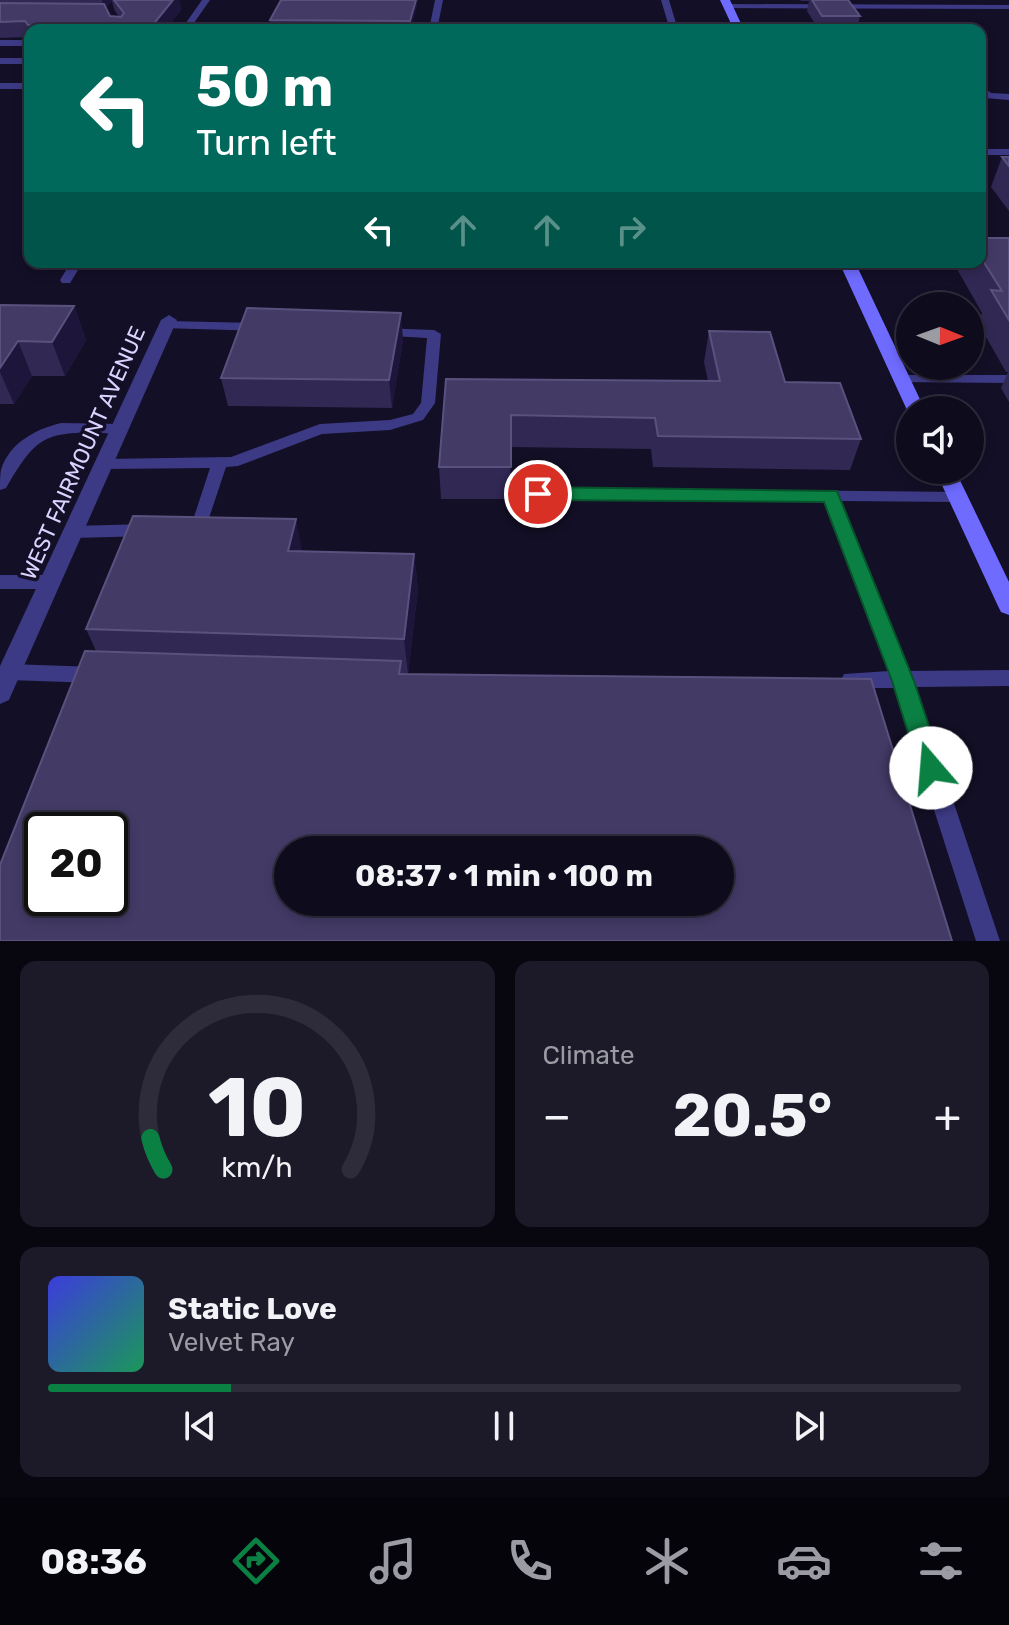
<!DOCTYPE html>
<meta charset="utf-8">
<style>
body{margin:0;font-family:Rubik,sans-serif;background:#1c1929;color:#f1f3f6;height:100vh;display:flex;flex-direction:column;font-size:30px;white-space:nowrap}
*{box-sizing:border-box;margin:0}
p{font-size:26px;color:#9b9ba3}
.icon{flex:none;width:44px;height:44px;fill:none;stroke:currentColor;stroke-width:2;stroke-linecap:round;stroke-linejoin:round}
.map{position:relative;height:941px;overflow:hidden}
.panel{display:flex;flex-direction:column;gap:20px;padding:20px;background:#08060f;flex:1}
.panel>*{flex:none}
.top-card{position:absolute;left:24px;top:24px;width:962px;height:244px;border-radius:16px;box-shadow:0 4px 12px #0003,0 0 0 2px #2e2b3b;background:#00695c;color:#fff;overflow:hidden}
.needle{width:52px;rotate:91deg}
.controls{position:absolute;left:896px;top:292px;display:grid;gap:16px}
.controls a{display:grid;place-items:center;width:88px;height:88px;border-radius:50%;background:#0e0b1c;box-shadow:0 4px 12px #0003,0 0 0 2px #2e2b3b;font-size:40px}
.speed{position:absolute;left:24px;top:812px;display:flex;gap:16px;font-size:40px;font-weight:700;text-align:center}
.speed>*{display:grid;place-content:center;width:104px;height:104px;border-radius:50%;background:#0e0b1c;box-shadow:0 4px 12px #0003,0 0 0 2px #2e2b3b;line-height:1}
.speed .limit{border:4px solid #111;border-radius:12px;background:#fff;color:#111}
.pin{position:absolute;display:grid;place-items:center;width:68px;height:68px;color:#fff;margin:-34px;border:4px solid #fff;border-radius:50%;box-shadow:0 2px 8px #0007}
.me{position:absolute;width:88px;margin:-44px;rotate:342deg;stroke-linejoin:round;filter:drop-shadow(0 0 6px #0008)}
.turn{display:flex;align-items:center;gap:28px;height:168px;padding:0 40px;font-size:36px}
.turn .icon{width:104px;height:104px;stroke-width:2.5}
.turn b{display:block;font-size:56px;line-height:68px}
.lanes{display:flex;align-items:center;height:76px;padding:0 40px;background:#0003;justify-content:center;gap:40px;direction:ltr}
.lanes .off{opacity:.35}
.big{font-size:60px;font-weight:700;line-height:1.1}
.panel .card{flex:1;display:flex;flex-direction:column;justify-content:center;gap:12px;min-width:0;padding:0 28px;border-radius:16px;background:#1c1929}
.panel .dial{align-items:center;gap:0}
.dial svg{height:208px;overflow:visible;fill:none;stroke:#2e2b3b;stroke-width:7;stroke-linecap:round;text-anchor:middle}
.dial text{fill:#f1f3f6;stroke:none}
.song{display:flex;align-items:center;gap:24px}
.cover{width:96px;height:96px;border-radius:12px;background:linear-gradient(135deg,hsl(240 70% 55%),hsl(150 70% 35%))}
.played{height:8px;border-radius:4px;background:linear-gradient(90deg,#0b8043 20%,#2e2b3b 20%)}
.keys{display:flex;justify-content:space-around;direction:ltr}
.heat{display:flex;justify-content:space-between;align-items:center;font-size:44px;direction:ltr}
.panel .tiles{flex:1;display:grid;gap:20px;grid-template-columns:1fr 1fr}
.card:last-child{grid-column:span 2}
.trip{position:absolute;left:274px;top:836px;width:460px;height:80px;border-radius:40px;background:#0e0b1c;box-shadow:0 4px 12px #0003,0 0 0 2px #2e2b3b;font-weight:700;line-height:80px;text-align:center}
.dock{display:flex;height:128px;justify-content:space-around;align-items:center;background:#06040b;color:#9b9ba3}
.dock .icon{width:56px;height:56px}
.dock .current{color:#0b8043}
.dock b{font-size:36px;color:#f1f3f6}
.map>svg:first-child{display:block}
.lines{fill:none;stroke-linecap:round;stroke-linejoin:round}
.service{fill:#3d3a85;fill-rule:evenodd}
.minor{fill:#3d3a85;fill-rule:evenodd}
.secondary{fill:#6f6bff;fill-rule:evenodd}
.wall{fill:#312854;fill-rule:evenodd}
.shaded-wall{fill:#1d163a}
.building{fill:#433a66;stroke:#5a527e;stroke-width:2;fill-rule:evenodd}
.route{fill:#0b8043;stroke:#07532c;stroke-width:2}
.labels{text-anchor:middle;dominant-baseline:central;stroke-width:7;stroke-linejoin:round;paint-order:stroke}
.street-label{font-size:22px;fill:#d9d4ff;stroke:#130f26}
</style>
<div class="map">
<svg width="1009" height="941" viewBox="0 0 1009 941">
<rect width="100%" height="100%" fill="#130f26"/>
<g class="lines">
<g class="service">
<path d="M202,0h8l-21,30h-8z"/>
<path d="M435,0h8l-6,30h-8z"/>
<path d="M661,0h8l9,30h-8z"/>
<path d="M728,4l281,1v4l-284,-1z"/>
<path d="M907,24l7,6h-8l-3,-4z"/>
<rect x="0" y="40" width="30" height="6"/>
<rect x="0" y="58" width="30" height="6"/>
<rect x="0" y="83" width="30" height="6"/>
<path d="M980,84l11,9 18,1v6l-24,-2 -5,-5z"/>
<rect x="980" y="149" width="29" height="6"/>
<path d="M71,262h12l-13,21h-8l-2,-3z"/>
<path d="M167,321l94,2 7,4 -7,4 -99,-3v-6z"/>
<path d="M380,328l54,2 7,4 -6,69 -12,17 -33,10 -68,4 -84,32 -12,1 -22,66h-20l-3,-4 3,-4 8,-2 18,-55 -106,1 -8,-5 8,-5 127,-2 89,-33 70,-4 23,-6 8,-11 6,-65 -52,-3 -2,-3z"/>
<path d="M902,375h107v8l-112,-1 -2,-3 2,-3z"/>
<path d="M61,423l59,1 8,5c-7,6 -15,5 -24,4 -60,-2 -68,4 -98,55l-6,2c0,-6 0,-15 1,-20 8,-27 35,-41 60,-47z"/>
<path d="M538,488l425,4 2,4 -2,4 -6,2 -115,-1 67,170 100,-1v16l-94,1 85,254h-24l-81,-253h-44l-7,-2 -3,-6 3,-6 45,-3 -64,-170 -287,-1 -8,-6z"/>
<path d="M147,524l6,2 3,4 -3,4 -6,2 -74,2 -6,-2 -3,-4 3,-4 6,-2z"/>
<path d="M0,575h50l6,2 3,5 -3,5 -6,2h-50z"/>
<path d="M9,664l87,3 7,2 3,6 -3,6 -7,2 -87,-3 -7,-2 -2,-4 2,-8z"/>
</g>
<path class="minor" d="M169,315l8,5 -165,373 -3,7 -9,4v-38l161,-346z"/>
<g class="secondary">
<path d="M720,0h10l14,30h-10z"/>
<path d="M839,262h16l70,148h-15v4l-3,-4z"/>
<path d="M935,470h20l54,112v33l-8,-3 -3,-6z"/>
</g>
</g>
<g class="wall">
<path d="M0,0h179l2,10 -16,20h-135v7l-30,1zM112,1l2,8 5,8 -9,-1 -4,-9z"/>
<path d="M281,0h137l-7,28h-140l-1,-8z"/>
<path d="M800,0h48l12,16 -3,14h-38l-12,-19 2,-10h-8z"/>
<path d="M1002,157h7v54l-18,-24z"/>
<path d="M980,238h29v164l-8,-14 7,-16h-2l-28,-49 4,-10 -25,-44 2,-7h21z"/>
<path d="M0,305l74,1 12,34 -21,36h-33l-18,28h-14z"/>
<path d="M709,331l76,51 76,57 -11,31 -197,-3 -2,-18 -140,-2 -1,52h-69l-2,-32 7,-88 262,2 -4,-19z"/>
<path d="M403,340l-11,68 -164,-2 -7,-28z"/>
<path d="M302,552l112,2 4,35 -10,85 544,267 -856,-290 -10,-22z"/>
</g>
<g class="shaded-wall">
<path d="M102,0h10v1l-8,8z"/>
<path d="M173,0h6l2,10 -16,20h-12l-1,-4z"/>
<path d="M416,0h2l-7,28 -1,-7z"/>
<path d="M74,306l12,34 -21,36 -13,-34z"/>
<path d="M401,313l2,27 -11,68 -3,-28z"/>
<path d="M18,341l14,35 -18,28 -14,-32v-4z"/>
<path d="M296,519l7,35 -15,-3z"/>
<path d="M414,554l4,35 -10,85 -4,-35z"/>
</g>
<g class="building">
<path d="M114,0h59l-21,26h-112l-12,-1 -3,-4 -25,1v-19l104,1 6,12 11,1 3,-4z"/>
<path d="M281,0h135l-6,21 -140,-1z"/>
<path d="M812,0h36l12,16h-38z"/>
<path d="M1002,157h7v9z"/>
<path d="M980,238h29v82l-18,-30 11,1 -22,-35z"/>
<path d="M0,305l74,1 -22,36 -34,-1 -18,27z"/>
<path d="M247,308l154,5 -12,67 -168,-2z"/>
<path d="M709,331l61,1 15,50 55,1 21,56 -203,-3 -3,-18 -144,-3v52h-72l7,-88 274,2z"/>
<path d="M133,516l163,3 -8,32 126,3 -10,85 -318,-10z"/>
<path d="M85,651l316,10 -2,13 472,5 81,262h-952v-76zM42,830h68v68h-68zM288,850h432v52h-432z"/>
</g>
<path class="route" d="M538,487l299,4 77,190 29,87 -3,8 -9,3 -8,-3 -4,-8 -27,-87 -68,-179 -286,-2 -10,-6z"/>
<g class="labels">
<g class="street-label">
<text transform="translate(83 453) rotate(-66)">WEST FAIRMOUNT AVENUE</text>
</g>
</g>
</svg>
<div class="controls">
<a><svg class="needle" viewBox="-14 -14 28 28"><path d="M0-13l5 13h-10z" fill="#e53935"/><path d="M0 13l5-13h-10z" fill="#9b9ba3"/></svg></a>
<a><svg class="icon" aria-label="sound" viewBox="0 0 24 24"><path d="M4 9h4l5-4v14l-5-4H4zM17 9q2 3 0 6"/></svg></a>
</div>
<div class="speed"><div class="limit">20</div></div>
<div class="pin" style="left:538px;top:494px;background:#d93025"><svg class="icon" aria-label="arrive" viewBox="0 0 24 24"><path d="M6 21V4h12l-3 4 3 4H6"/></svg></div>
<svg class="me" style="left:931px;top:768px" viewBox="-20 -20 40 40"><circle r="19" fill="#fff"/><path d="M0-13L10 11 0 6-10 11z" fill="#0b8043"/></svg>
<div class="trip">08:37 · 1 min · 100 m</div>
<div class="top-card">
<div class="turn"><svg class="icon" aria-label="left" viewBox="0 0 24 24"><path d="M17 20v-9H6M10 6l-5 5 5 5"/></svg><div><b>50 m</b>Turn left</div></div>
<div class="lanes"><svg class="icon" aria-label="left" viewBox="0 0 24 24"><path d="M17 20v-9H6M10 6l-5 5 5 5"/></svg><svg class="icon off" aria-label="ahead" viewBox="0 0 24 24"><path d="M12 20V5M6 11l6-6 6 6"/></svg><svg class="icon off" aria-label="ahead" viewBox="0 0 24 24"><path d="M12 20V5M6 11l6-6 6 6"/></svg><svg class="icon off" aria-label="right" viewBox="0 0 24 24"><path d="M7 20v-9h11M14 6l5 5-5 5"/></svg></div>
</div>
</div>
<section class="panel">
<div class="tiles">
<div class="card dial"><svg viewBox="0 0 100 80">
<path d="M14 69A42 42 0 1 1 86 69"/>
<path d="M14 69A42 42 0 0 1 9 57" stroke="#0b8043"/>
<text x="50" y="56" font-size="32" font-weight="700">10</text>
<text x="50" y="72" font-size="11">km/h</text>
</svg></div>
<div class="card"><p>Climate</p>
<div class="heat"><a>−</a><b class="big">20.5°</b><a>+</a></div>
</div>
<div class="card">
<div class="song"><i class="cover"></i><div><b>Static Love</b><p>Velvet Ray</p></div></div>
<div class="played"></div>
<div class="keys"><svg class="icon" aria-label="previous" viewBox="0 0 24 24"><path d="M18 5L8 12l10 7zM5 5v14"/></svg><svg class="icon" aria-label="pause" viewBox="0 0 24 24"><path d="M8 5v14M16 5v14"/></svg><svg class="icon" aria-label="next" viewBox="0 0 24 24"><path d="M6 5l10 7-10 7zM19 5v14"/></svg></div>
</div>
</div>
</section>
<nav class="dock">
<b>08:36</b>
<svg class="icon current" aria-label="directions" viewBox="0 0 24 24"><path d="M12 3l9 9-9 9-9-9zM9 14v-3h6M13 9l2 2-2 2"/></svg>
<svg class="icon" aria-label="music" viewBox="0 0 24 24"><path d="M9 18V5l10-2v13"/><circle cx="6" cy="18" r="3"/><circle cx="16" cy="16" r="3"/></svg>
<svg class="icon" aria-label="phone" viewBox="0 0 24 24"><path d="M5 4h4l2 5-3 2q2 4 5 5l2-3 5 2v4C11 20 4 13 5 4z"/></svg>
<svg class="icon" aria-label="climate" viewBox="0 0 24 24"><path d="M12 3v18M4 7l16 10M4 17L20 7"/></svg>
<svg class="icon" aria-label="car" viewBox="0 0 24 24"><path d="M5 17H2v-5l4-1 3-4h7l3 4 3 1v5h-3M9 17h6M6 11h13"/><circle cx="7" cy="17" r="2"/><circle cx="17" cy="17" r="2"/></svg>
<svg class="icon" aria-label="filters" viewBox="0 0 24 24"><path d="M4 7h16M4 17h16"/><circle cx="9" cy="7" r="2"/><circle cx="15" cy="17" r="2"/></svg>
</nav>
